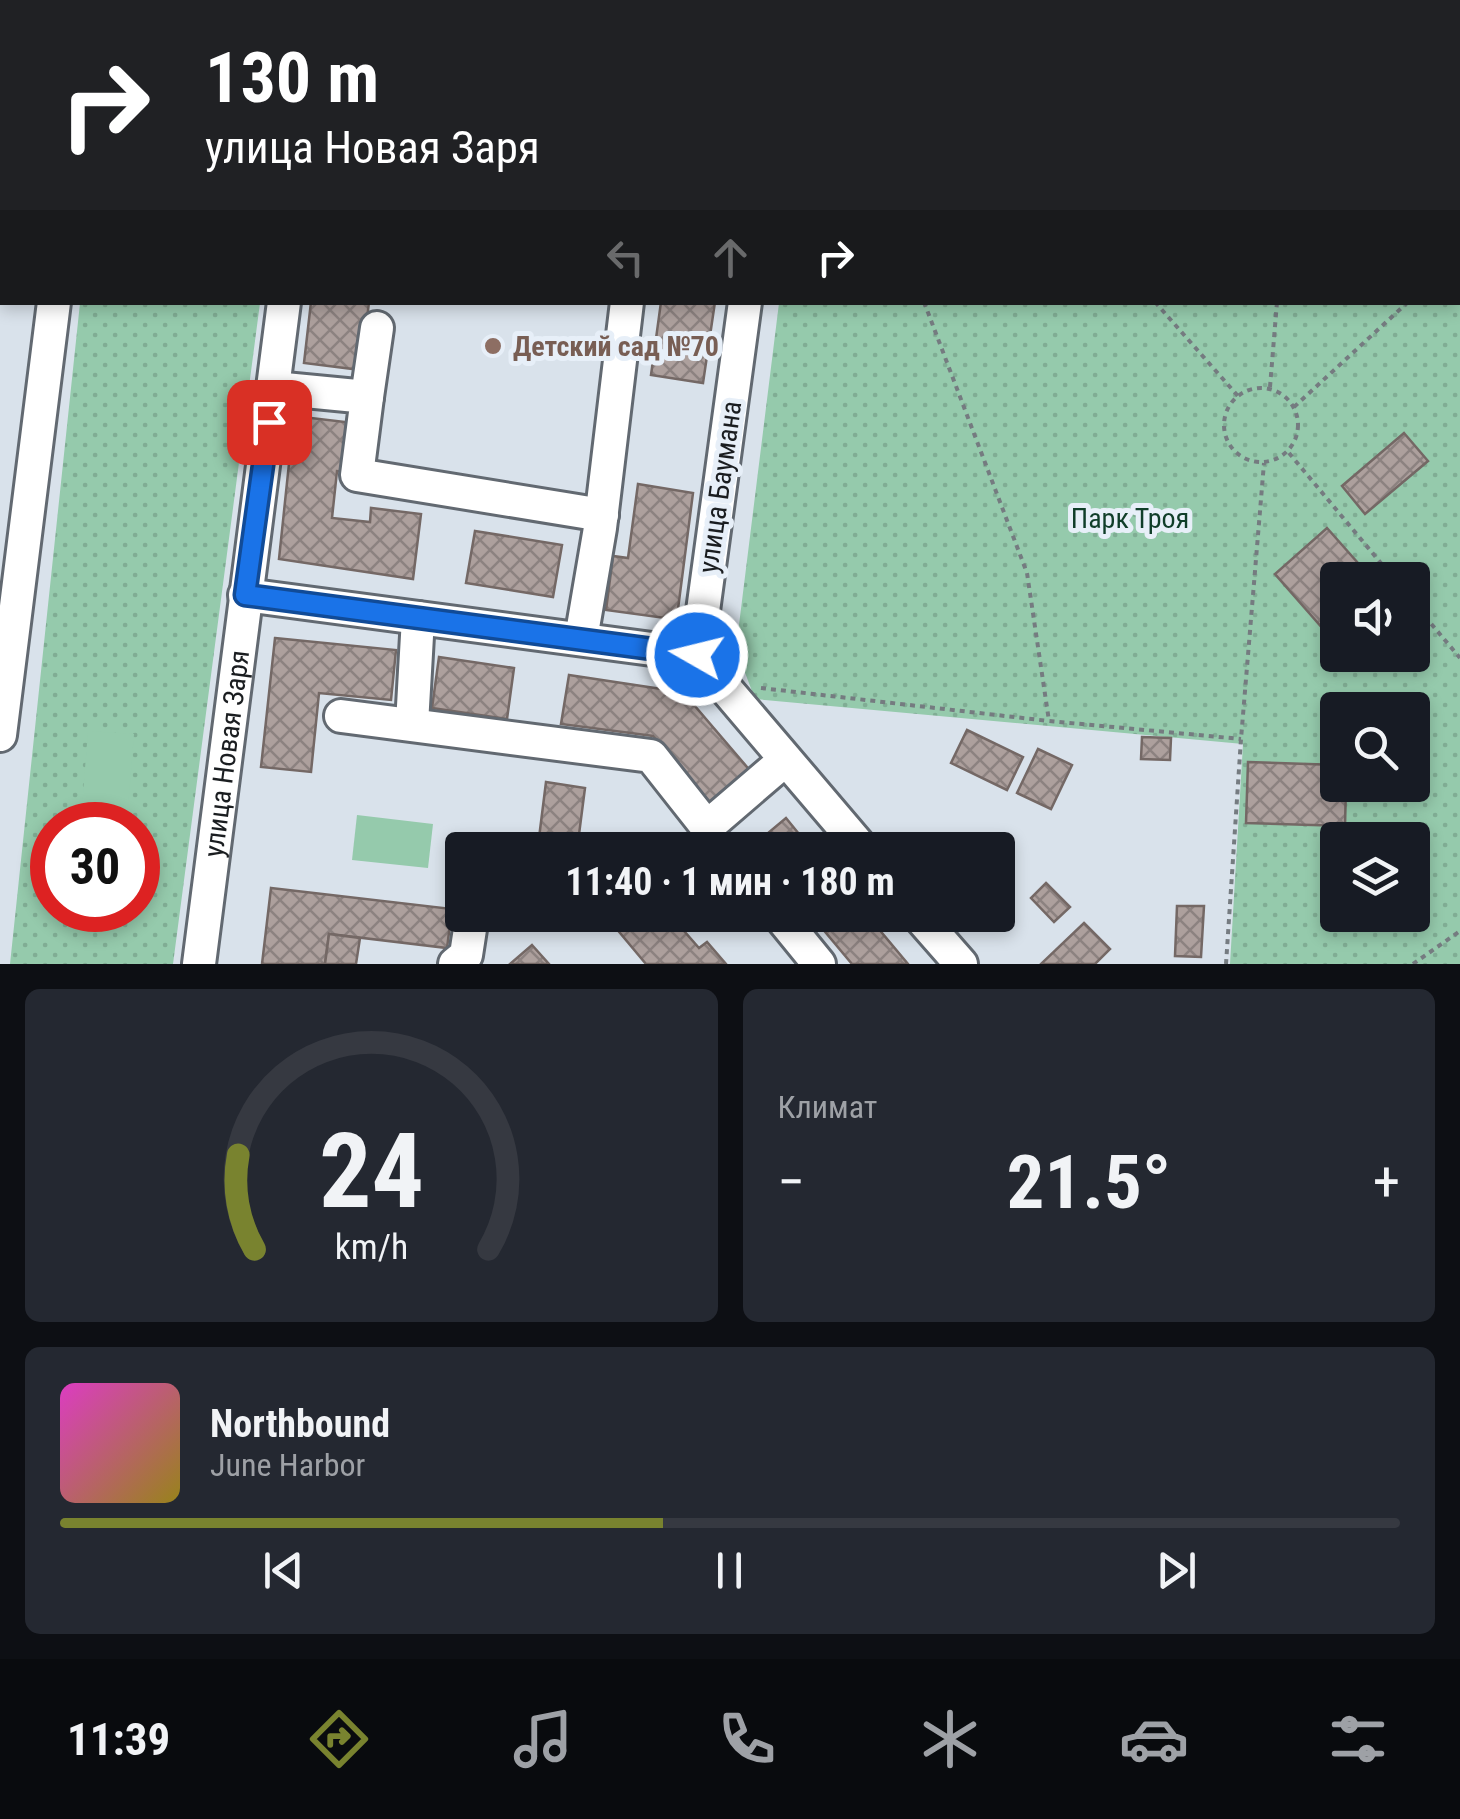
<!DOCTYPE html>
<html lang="ru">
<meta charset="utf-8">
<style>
body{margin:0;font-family:"Roboto Condensed",sans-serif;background:#242831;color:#f1f3f6;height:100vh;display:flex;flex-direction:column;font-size:38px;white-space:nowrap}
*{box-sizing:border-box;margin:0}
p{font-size:32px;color:#9ea1a6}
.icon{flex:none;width:55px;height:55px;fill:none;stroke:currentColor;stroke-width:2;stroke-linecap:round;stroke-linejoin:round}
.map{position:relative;height:964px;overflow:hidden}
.side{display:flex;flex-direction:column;gap:25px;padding:25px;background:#0d0f14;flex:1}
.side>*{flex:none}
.banner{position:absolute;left:0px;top:0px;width:1460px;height:305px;box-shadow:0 5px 15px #0003;background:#202124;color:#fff;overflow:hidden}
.controls{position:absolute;left:1320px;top:562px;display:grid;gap:20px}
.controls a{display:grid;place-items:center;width:110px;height:110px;border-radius:10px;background:#171b24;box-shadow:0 5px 15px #0003;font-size:50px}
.speed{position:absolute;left:30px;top:802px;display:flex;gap:20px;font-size:50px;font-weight:700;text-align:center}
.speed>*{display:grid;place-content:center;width:130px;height:130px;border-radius:50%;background:#171b24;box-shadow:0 5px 15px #0003;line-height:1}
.speed .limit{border:15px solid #d22;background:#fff;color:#111}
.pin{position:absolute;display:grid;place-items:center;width:85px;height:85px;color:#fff;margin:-42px;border-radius:20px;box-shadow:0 5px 15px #0006}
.me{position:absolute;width:110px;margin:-55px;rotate:278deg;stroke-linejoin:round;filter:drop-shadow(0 0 8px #0008)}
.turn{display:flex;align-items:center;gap:35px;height:210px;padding:0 40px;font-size:45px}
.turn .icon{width:130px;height:130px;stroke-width:2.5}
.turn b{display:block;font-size:70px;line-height:85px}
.lanes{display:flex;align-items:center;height:95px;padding:0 40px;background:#0003;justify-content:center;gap:50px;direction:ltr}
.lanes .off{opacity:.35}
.big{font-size:75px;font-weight:700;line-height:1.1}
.side .widget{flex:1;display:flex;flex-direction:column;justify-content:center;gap:15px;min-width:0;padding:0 35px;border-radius:15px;background:#242831}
.side .dial{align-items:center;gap:0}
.dial svg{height:260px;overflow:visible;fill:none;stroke:#363941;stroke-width:7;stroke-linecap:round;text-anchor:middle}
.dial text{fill:#f1f3f6;stroke:none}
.song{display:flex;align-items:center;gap:30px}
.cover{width:120px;height:120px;border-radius:15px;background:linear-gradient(135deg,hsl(310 70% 55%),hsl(50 70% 35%))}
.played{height:10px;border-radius:5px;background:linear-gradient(90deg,#79832f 45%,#363941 45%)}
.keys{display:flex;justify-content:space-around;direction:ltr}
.heat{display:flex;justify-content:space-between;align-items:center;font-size:55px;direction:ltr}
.side .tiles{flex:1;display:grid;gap:25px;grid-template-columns:1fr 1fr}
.widget:last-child{grid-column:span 2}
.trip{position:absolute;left:445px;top:832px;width:570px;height:100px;border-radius:10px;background:#171b24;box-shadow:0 5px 15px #0003;font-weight:700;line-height:100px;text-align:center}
.tabs{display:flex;height:160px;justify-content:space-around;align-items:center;background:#090b0e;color:#9ea1a6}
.tabs .icon{width:70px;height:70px}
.tabs .on{color:#79832f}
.tabs b{font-size:45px;color:#f1f3f6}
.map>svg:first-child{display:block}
.green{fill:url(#green-dots);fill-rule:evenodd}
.pitch{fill:#95caac}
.building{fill:url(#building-cross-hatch);stroke:#746865;stroke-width:2.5}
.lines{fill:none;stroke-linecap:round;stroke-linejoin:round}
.minor-casing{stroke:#626971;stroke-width:38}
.path{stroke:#757b80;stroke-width:4;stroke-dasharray:5 5;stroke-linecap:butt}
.minor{stroke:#fff;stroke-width:32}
.route-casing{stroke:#114b97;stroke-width:25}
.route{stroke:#1a73e8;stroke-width:18}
.education-dot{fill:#8d6e63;stroke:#e7eff8;stroke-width:4}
.labels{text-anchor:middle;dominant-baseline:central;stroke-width:10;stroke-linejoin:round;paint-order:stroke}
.education-label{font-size:28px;font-weight:bold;fill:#785e54;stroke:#e7eff8;text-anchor:start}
.street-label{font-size:28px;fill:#1a1d20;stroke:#e7eff8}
.park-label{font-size:28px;fill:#103e29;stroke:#e7eff8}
</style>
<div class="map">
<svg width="1460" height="964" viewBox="0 0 1460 964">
<defs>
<pattern id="green-dots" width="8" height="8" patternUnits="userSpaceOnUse" patternTransform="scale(2.5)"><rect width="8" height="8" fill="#95caac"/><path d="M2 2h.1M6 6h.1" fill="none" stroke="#80ad94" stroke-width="1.8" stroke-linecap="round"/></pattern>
<pattern id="building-cross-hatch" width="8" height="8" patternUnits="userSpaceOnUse" patternTransform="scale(2.5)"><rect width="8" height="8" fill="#ada09d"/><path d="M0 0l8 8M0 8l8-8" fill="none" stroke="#8c8280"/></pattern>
</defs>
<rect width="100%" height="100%" fill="#d9e2eb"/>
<g class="green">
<path d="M817,0h643v964h-230l13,-220 -488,-45 -19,-50 43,-346 679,-1v-300h-641zM1338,580h74v75h-74zM1338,710h74v75h-74zM1338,840h74v75h-74z"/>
<path d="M80,303h180l-87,661h-163zM52,825h86v85h-86z"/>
</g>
<g class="pitch">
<path d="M88,731l46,3 -7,87 -46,-3z"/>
<path d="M357,815l76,9 -5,44 -76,-8z"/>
</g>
<g class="building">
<path d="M311,302h58l-8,68 -57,-7z"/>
<path d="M661,302h54l-12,81 -52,-8z"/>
<path d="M294,416l60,7 -5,49 -12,-1 -5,47 38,4 1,-14 50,6 -8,65 -134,-20z"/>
<path d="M1404,433l24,28 -63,53 -23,-28z"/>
<path d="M638,484l55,9 -15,116 -13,9 -59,-8 7,-54 15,2z"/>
<path d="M1327,528l46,52h-35v66l-63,-72z"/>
<path d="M475,531l87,14 -9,52 -87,-14z"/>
<path d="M275,638l121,12 -5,50 -72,-7 -8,79 -50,-5z"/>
<path d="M439,657l75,11 -7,51 -75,-11z"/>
<path d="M569,675l99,15 26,15 59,69 -40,34 -60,-72 -92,-12z"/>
<path d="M967,730l56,27 -16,33 -56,-27z"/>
<path d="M1142,737l29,1 -1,22 -29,-1z"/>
<path d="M1038,749l34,16 -21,44 -34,-16z"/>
<path d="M1248,762l90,3v20h8l-1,41 -99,-3z"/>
<path d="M546,782l39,6 -8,62 -39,-4z"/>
<path d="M786,818l26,32h-64z"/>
<path d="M1046,883l24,24 -16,15 -23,-24z"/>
<path d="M271,888l181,21 -5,39 -118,-14 -4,30h-63z"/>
<path d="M1177,906h27l-3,51 -26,-1z"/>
<path d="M605,915h65l29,33 8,-6 19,22h-80z"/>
<path d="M811,915h56l41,49h-56z"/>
<path d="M1084,923l26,26 -15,15h-54z"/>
<path d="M329,934l31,4 -4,26h-31z"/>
<path d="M532,945l17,19h-39z"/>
</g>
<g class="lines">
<defs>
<g id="minor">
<path d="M91,2l1,-2"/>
<path d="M321,2v-2"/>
<path d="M426,2l1,-2"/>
<path d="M662,2v-2"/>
<path d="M786,2v-2"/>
<path d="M745,302l-48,353 166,195"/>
<path d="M274,388l93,9 -10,78 245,40"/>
<path d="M367,397l10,-69"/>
<path d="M245,595l452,60"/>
<path d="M581,639l19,-111 27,-226"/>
<path d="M341,716l310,40 56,71 78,-67"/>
<path d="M412,724l6,-106"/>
<path d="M0,735l54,-433"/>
<path d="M779,915l40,49"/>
<path d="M918,915l43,49"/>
<path id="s1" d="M199,964l85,-662"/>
<path d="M455,964l11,-9 4,-26"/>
</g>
</defs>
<use href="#minor" class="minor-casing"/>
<g class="path">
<path d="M845,0l1,2"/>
<path d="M885,0l2,2"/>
<path d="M1387,0l26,2"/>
<path d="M1300,2v-2"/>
<path d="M1458,7h2"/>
<path d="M1458,257l2,-2"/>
<path d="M924,302l103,271 22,148 192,18"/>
<path d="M1155,302l83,94"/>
<path d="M1270,387l7,-85"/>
<circle cx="1261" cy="425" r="37"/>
<path d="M1294,407l114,-105"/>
<path d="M1289,453l106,127"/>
<path d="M1412,601l48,57"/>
<path d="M761,688l288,33"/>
<path d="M1226,964l15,-225 23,-276"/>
<path d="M1413,964l47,-33"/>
</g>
<use href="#minor" class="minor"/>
</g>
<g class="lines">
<defs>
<path id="route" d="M269,422l-24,173 452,60"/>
</defs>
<use href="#route" class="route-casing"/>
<use href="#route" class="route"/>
</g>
<circle class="education-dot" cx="493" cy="346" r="10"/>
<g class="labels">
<g class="education-label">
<text x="513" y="346">Детский сад №70</text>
</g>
<g class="street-label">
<text transform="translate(720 487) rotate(-82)">улица Баумана</text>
<text stroke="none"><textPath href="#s1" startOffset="212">улица Новая Заря</textPath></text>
</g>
<g class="park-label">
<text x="1130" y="518">Парк Троя</text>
</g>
</g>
</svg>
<div class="controls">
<a><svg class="icon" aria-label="sound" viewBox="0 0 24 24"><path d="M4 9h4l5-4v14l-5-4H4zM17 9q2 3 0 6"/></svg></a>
<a><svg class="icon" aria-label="search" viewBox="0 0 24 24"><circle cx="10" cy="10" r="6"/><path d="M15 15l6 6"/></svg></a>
<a><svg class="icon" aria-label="layers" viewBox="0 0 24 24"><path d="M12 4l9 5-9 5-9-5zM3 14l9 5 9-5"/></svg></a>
</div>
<div class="speed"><div class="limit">30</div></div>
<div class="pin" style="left:269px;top:422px;background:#d93025"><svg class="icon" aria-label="arrive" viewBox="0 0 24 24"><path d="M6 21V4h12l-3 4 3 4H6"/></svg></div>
<svg class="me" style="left:697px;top:655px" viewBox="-20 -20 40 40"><circle r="17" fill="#1a73e8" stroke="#fff" stroke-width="3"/><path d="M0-11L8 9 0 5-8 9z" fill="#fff"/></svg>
<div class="trip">11:40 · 1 мин · 180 m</div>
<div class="banner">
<div class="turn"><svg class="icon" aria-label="right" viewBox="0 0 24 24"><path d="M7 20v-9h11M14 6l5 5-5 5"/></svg><div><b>130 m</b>улица Новая Заря</div></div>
<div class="lanes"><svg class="icon off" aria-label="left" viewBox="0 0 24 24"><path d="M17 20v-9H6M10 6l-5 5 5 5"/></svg><svg class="icon off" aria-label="ahead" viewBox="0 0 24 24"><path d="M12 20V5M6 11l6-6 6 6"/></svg><svg class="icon" aria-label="right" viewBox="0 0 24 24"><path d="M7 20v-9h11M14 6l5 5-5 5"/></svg></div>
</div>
</div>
<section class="side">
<div class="tiles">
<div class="widget dial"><svg viewBox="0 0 100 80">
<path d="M14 69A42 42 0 1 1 86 69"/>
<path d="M14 69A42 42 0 0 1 9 40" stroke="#79832f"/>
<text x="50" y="56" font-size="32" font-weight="700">24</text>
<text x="50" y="72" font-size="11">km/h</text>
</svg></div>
<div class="widget"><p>Климат</p>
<div class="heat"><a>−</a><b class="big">21.5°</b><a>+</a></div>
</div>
<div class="widget">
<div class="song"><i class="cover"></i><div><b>Northbound</b><p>June Harbor</p></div></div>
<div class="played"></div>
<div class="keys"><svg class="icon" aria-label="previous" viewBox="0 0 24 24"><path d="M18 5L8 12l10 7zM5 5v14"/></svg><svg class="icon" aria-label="pause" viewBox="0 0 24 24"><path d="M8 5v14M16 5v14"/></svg><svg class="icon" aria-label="next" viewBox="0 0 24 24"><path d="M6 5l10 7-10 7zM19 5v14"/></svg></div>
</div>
</div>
</section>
<nav class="tabs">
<b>11:39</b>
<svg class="icon on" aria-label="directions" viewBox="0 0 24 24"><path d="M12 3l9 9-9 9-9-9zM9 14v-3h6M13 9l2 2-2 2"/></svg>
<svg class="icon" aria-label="music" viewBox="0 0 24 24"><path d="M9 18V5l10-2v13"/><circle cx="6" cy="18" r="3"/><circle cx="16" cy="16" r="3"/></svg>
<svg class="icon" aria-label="phone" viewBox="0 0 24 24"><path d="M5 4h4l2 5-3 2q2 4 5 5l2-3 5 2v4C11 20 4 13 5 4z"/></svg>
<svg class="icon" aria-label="climate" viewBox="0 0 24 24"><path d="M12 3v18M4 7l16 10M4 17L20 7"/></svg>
<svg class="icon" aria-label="car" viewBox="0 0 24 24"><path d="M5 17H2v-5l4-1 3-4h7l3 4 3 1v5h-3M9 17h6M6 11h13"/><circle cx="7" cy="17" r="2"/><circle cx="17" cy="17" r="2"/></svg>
<svg class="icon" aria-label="filters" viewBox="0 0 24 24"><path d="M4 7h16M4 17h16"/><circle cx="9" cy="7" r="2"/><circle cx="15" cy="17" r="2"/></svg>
</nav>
